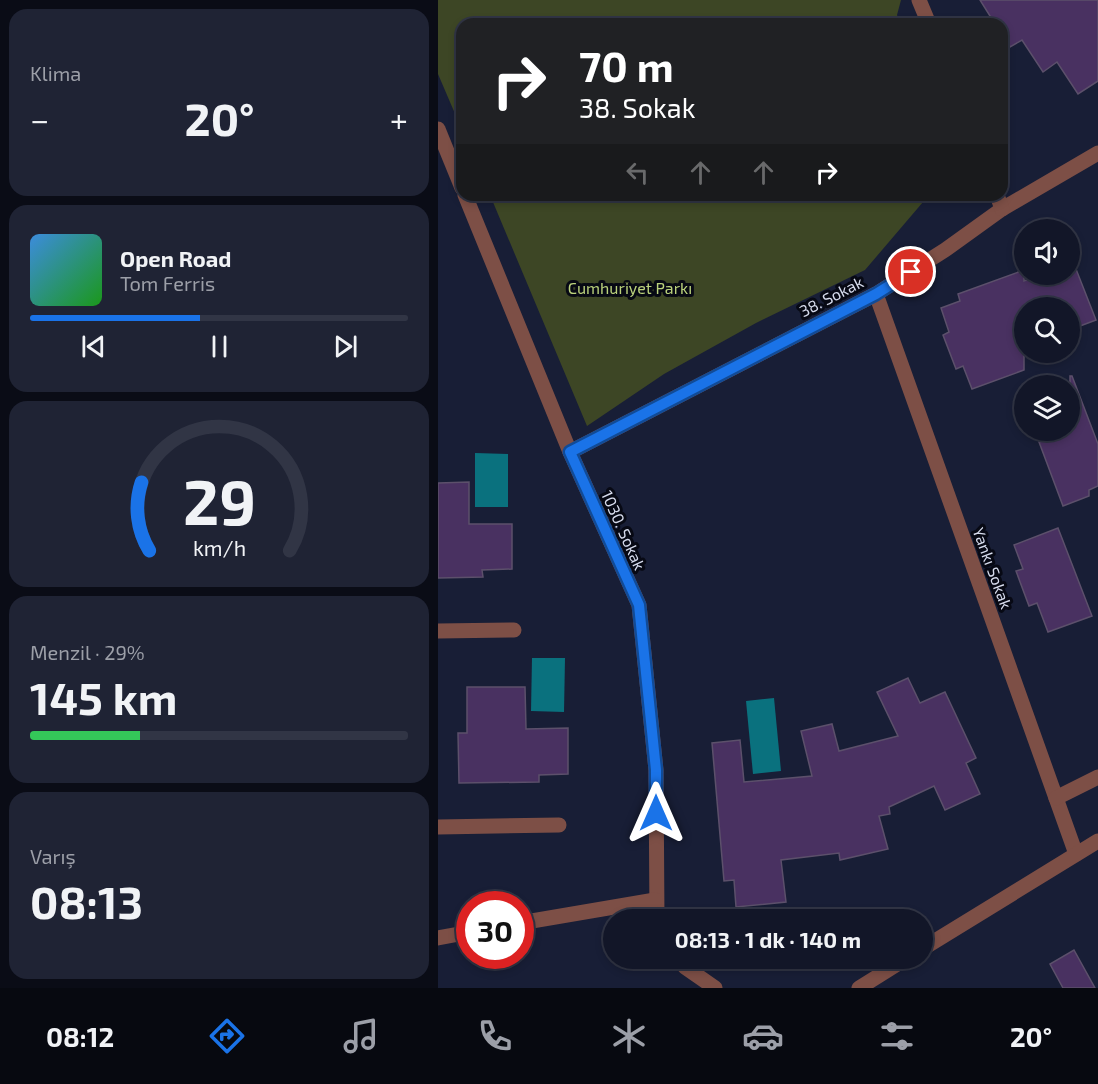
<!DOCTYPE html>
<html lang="tr">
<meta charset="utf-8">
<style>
body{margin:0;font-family:"Exo 2",sans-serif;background:#1f2334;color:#f1f3f6;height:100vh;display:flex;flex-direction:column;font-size:22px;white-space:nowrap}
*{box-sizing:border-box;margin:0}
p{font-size:20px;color:#9c9fa8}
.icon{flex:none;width:33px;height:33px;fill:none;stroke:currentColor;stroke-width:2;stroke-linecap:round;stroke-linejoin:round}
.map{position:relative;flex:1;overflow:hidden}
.sheet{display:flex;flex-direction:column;gap:9px;padding:9px;background:#0a0c16;width:438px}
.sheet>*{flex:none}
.banner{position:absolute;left:18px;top:18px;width:552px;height:183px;border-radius:18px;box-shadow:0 3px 9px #0003,0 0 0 2px #313545;background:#202124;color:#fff;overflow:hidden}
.fabs{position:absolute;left:576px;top:219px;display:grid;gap:12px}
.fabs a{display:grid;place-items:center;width:66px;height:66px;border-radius:50%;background:#121628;box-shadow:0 3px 9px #0003,0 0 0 2px #313545;font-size:30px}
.speed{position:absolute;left:18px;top:891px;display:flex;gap:12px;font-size:30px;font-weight:700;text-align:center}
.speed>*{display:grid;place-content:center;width:78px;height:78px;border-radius:50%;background:#121628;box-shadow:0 3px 9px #0003,0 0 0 2px #313545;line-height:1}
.speed .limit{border:9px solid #d22;background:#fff;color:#111}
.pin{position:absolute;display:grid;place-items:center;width:51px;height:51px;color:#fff;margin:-26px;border:3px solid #fff;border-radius:50%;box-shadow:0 2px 6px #0007}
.me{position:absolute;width:66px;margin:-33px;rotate:0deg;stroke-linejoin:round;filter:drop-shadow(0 0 4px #0008)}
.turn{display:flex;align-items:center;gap:21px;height:126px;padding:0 24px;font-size:27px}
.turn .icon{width:78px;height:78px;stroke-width:2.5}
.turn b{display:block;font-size:42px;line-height:51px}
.lanes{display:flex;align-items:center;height:57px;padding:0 24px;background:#0003;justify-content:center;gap:30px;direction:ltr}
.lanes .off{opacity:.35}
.big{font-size:45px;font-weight:700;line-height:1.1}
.sheet .card{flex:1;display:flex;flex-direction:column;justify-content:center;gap:9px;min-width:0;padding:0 21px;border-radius:18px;background:#1f2334}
.sheet .dial{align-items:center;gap:0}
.dial svg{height:156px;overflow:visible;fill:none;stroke:#313545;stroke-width:7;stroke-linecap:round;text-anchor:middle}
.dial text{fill:#f1f3f6;stroke:none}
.song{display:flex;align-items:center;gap:18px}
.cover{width:72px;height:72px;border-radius:9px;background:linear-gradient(135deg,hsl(210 70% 55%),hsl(120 70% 35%))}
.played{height:6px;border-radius:3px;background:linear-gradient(90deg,#1a73e8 45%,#313545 45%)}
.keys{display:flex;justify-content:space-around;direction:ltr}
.heat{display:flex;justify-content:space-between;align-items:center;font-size:33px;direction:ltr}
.charge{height:9px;border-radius:4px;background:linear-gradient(90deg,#34c759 29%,#313545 0)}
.trip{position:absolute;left:165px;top:909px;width:330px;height:60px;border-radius:30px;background:#121628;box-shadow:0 3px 9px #0003,0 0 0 2px #313545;font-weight:700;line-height:60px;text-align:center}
.tabs{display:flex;height:96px;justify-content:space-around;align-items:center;background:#070910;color:#9c9fa8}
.tabs .icon{width:42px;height:42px}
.tabs .on{color:#1a73e8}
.tabs b{font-size:27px;color:#f1f3f6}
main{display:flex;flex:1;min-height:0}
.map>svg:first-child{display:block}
.green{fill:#3d4625}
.water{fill:#0a717e}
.building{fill:#493161;stroke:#5c506b;stroke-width:1.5}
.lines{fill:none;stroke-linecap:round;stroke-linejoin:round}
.minor{stroke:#7d4f46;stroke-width:15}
.tertiary{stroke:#7d4f46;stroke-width:15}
.route-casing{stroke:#114b97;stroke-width:15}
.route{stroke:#1a73e8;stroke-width:10}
.labels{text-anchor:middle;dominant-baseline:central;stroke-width:6;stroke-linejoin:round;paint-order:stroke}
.park-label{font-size:16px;fill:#bbd27c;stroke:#070914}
.street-label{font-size:16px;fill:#d7dced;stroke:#070914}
</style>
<main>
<section class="sheet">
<div class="card"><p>Klima</p>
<div class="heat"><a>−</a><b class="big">20°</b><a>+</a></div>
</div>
<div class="card">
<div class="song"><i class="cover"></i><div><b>Open Road</b><p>Tom Ferris</p></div></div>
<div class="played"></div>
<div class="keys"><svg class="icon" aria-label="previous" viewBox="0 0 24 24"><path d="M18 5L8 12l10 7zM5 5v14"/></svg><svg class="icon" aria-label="pause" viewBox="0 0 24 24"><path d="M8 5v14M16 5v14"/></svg><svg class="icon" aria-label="next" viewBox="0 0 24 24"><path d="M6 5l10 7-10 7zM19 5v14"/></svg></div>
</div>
<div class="card dial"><svg viewBox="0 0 100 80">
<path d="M14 69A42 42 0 1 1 86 69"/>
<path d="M14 69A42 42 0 0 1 10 34" stroke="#1a73e8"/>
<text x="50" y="56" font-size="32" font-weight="700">29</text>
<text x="50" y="72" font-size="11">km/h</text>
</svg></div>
<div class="card"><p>Menzil · 29%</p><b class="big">145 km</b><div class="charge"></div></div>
<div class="card"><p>Varış</p><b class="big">08:13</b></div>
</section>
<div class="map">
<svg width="660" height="988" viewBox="0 0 660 988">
<rect width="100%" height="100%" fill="#181e36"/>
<g class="green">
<path d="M0,0h463l-4,15 3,9h-438v106l-24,-56z"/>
<path d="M52,195h439l-64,75 -109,53 -92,51 -77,52z"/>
</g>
<g class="water">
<path d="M37,453l33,1v53h-33z"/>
<path d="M94,658h33l-1,54 -33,-1z"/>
<path d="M336,698l7,73 -28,3 -7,-73z"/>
</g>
<g class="building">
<path d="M542,0h118v81l-20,13 -21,-32 -14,10 -21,-32 -12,7 -8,-13v-10h-7z"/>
<path d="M636,264l22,56 -24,9 1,6 -3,2v-29h-46v62l-52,19 -9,-23 -7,3 -13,-34 6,-3 -8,-24 19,-7 -2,-7 66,-24v11l19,-7h27v-8z"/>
<path d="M632,376h2l26,68v42l-9,4v6l-26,10 -24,-64 7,-2 -4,-10h28z"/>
<path d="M31,482v42h43v45l-30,1 1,7 -45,1v-95z"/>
<path d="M620,528l34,88 -44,16 -11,-29 -8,3 -13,-35 7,-2 -9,-24z"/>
<path d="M470,678l12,25 25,-11 31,66 -10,5 14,31 -35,16 -11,-24 -45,21 1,7 -11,2 9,33 -48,11 -1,-7 -58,7 5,42 -50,5 -2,-27 -10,1 -12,-138 28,-3 4,42 68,-6 -11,-45 31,-7 7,27 59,-15 -21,-44z"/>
<path d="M29,687h58l1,42 42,-1v46l-29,1v7l-80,1 -1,-50h9z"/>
<path d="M636,950l21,38h-32l-13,-24z"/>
</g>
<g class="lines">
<g class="minor">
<path d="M0,129l24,59"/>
<path d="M27,195l105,257 69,153 17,165 1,150"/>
<path d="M438,294l200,560"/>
<path d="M132,452l306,-158 69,-44 57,-41 96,-56"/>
<path d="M0,631l76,-1"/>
<path d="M618,798l42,-21"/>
<path d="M0,827l121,-2"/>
<path d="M82,923l135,-23"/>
<path d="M0,938l32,-6"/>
<path d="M484,949l176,-108"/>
<path d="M241,958l6,9 30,21"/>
<path d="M421,988l48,-30"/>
</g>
<g class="tertiary">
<path d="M481,0l10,24"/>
<path d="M559,195l5,14"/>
</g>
</g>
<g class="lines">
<defs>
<path id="route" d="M218,813v-43l-17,-165 -69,-153 306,-158 35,-22"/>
</defs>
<use href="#route" class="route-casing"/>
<use href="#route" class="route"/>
</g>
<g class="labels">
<g class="park-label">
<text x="192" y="287">Cumhuriyet Parkı</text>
</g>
<g class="street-label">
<text transform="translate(393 296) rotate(-27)">38. Sokak</text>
<text transform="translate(186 530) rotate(66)">1030. Sokak</text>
<text transform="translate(555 568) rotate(70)">Yankı Sokak</text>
</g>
</g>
</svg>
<div class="fabs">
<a><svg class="icon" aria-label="sound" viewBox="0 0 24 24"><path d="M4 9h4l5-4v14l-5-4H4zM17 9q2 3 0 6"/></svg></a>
<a><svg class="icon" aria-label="search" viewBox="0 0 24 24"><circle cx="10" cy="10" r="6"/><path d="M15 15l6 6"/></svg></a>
<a><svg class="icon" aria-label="layers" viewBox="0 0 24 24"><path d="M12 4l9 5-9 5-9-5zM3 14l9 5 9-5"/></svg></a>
</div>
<div class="speed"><div class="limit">30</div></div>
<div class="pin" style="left:473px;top:272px;background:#d93025"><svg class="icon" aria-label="arrive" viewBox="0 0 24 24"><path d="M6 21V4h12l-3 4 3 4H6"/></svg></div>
<svg class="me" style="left:218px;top:813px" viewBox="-20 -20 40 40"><path d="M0-17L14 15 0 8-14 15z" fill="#1a73e8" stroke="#fff" stroke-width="4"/></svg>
<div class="trip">08:13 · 1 dk · 140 m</div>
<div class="banner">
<div class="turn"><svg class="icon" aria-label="right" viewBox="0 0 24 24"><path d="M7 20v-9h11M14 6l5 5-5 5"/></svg><div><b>70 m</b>38. Sokak</div></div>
<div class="lanes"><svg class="icon off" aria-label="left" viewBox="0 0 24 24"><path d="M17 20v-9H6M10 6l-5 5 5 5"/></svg><svg class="icon off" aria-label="ahead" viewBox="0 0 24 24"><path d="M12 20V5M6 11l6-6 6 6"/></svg><svg class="icon off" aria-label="ahead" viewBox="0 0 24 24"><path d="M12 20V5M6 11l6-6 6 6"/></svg><svg class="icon" aria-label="right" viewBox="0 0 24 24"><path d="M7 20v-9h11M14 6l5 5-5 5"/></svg></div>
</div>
</div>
</main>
<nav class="tabs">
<b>08:12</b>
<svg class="icon on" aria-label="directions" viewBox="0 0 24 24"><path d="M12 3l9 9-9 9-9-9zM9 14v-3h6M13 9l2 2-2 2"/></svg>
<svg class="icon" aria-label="music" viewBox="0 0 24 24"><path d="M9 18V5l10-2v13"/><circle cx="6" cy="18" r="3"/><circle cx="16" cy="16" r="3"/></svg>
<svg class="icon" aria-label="phone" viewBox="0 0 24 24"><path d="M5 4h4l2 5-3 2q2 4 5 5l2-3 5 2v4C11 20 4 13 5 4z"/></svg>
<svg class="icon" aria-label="climate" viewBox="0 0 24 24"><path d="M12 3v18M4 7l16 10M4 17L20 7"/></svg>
<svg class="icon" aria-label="car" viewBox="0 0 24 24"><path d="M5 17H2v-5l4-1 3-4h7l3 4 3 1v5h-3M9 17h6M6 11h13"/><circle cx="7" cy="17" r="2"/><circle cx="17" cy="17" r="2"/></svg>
<svg class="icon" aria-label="filters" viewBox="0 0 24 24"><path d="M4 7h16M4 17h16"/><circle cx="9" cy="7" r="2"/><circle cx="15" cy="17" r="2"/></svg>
<b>20°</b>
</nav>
